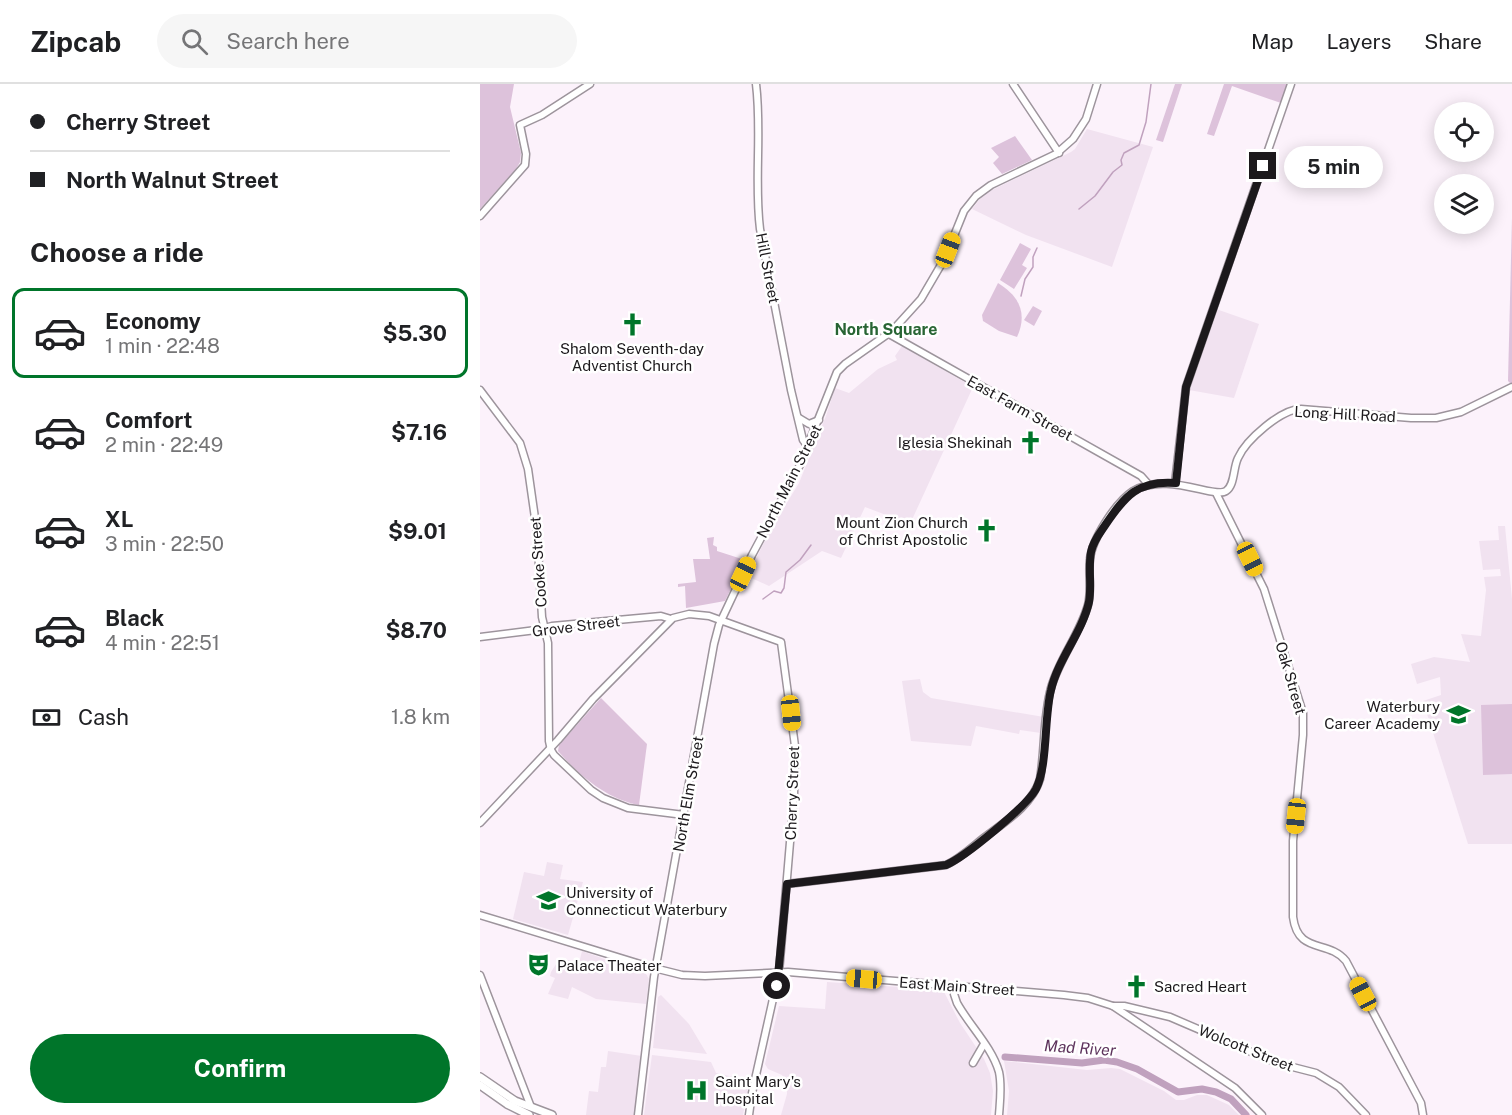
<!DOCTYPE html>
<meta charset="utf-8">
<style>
body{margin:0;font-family:"Public Sans",sans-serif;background:#f6f6f6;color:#202124;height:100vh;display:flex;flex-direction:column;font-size:22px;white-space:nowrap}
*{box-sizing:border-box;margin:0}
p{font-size:20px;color:#757577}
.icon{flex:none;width:33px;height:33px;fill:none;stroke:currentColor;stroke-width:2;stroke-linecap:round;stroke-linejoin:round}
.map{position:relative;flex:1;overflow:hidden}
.details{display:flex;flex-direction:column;background:#fff;width:480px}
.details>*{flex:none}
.banner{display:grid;align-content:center;height:132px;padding:0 30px;background:#fff}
.tools{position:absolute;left:954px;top:18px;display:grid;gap:12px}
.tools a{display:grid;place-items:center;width:60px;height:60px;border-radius:50%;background:#fff;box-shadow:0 3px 15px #0003;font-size:30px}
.end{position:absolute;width:27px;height:27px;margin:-14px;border:8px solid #1c191c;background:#fff;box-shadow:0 0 0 3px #fff}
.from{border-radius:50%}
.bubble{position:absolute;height:42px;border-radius:21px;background:#fff;box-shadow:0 3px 15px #0003;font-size:20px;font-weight:700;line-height:42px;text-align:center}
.car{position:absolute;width:18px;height:36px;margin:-18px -9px;border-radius:8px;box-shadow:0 0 4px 2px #0007;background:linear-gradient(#f5c518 24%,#345 0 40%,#f5c518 0 76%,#345 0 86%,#f5c518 0)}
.banner b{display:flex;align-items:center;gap:21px;height:57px;font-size:22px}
.banner b+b{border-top:2px solid #e0e0e0}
.banner i{width:15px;height:15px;background:#202124}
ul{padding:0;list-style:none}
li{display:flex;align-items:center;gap:18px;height:90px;margin:0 12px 9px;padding:0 18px;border:3px solid transparent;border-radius:12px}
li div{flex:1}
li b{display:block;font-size:22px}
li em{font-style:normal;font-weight:700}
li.selected{border-color:#00752a}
li>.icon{width:54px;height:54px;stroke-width:1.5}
h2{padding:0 30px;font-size:27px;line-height:72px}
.pay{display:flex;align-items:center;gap:15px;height:66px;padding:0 30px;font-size:22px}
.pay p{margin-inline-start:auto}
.primary-button{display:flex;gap:12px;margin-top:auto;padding:12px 30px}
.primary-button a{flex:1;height:69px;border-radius:36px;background:#00752a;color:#fff;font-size:24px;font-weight:700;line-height:69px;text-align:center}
header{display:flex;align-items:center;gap:36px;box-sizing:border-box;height:84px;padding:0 30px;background:#fff;border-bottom:2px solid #e0e0e0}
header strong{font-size:28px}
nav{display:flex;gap:33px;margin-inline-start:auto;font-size:21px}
.search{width:420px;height:54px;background:#f6f6f6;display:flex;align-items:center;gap:15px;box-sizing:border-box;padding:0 21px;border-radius:33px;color:#757577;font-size:22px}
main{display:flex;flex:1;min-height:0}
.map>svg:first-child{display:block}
.built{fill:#f1e2f0}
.green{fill:#ddc2db}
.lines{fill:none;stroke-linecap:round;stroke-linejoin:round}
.stream{stroke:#c0a1be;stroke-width:1.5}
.river{stroke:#c0a1be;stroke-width:7}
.secondary-casing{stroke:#9d949c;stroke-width:9}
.primary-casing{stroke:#9d949c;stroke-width:10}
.secondary{stroke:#fff;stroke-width:6}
.primary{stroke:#fff;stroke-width:7}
.route{stroke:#1c191c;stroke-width:8}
.labels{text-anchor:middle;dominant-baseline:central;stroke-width:5;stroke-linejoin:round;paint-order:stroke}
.street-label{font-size:15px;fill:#1c191c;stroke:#fff}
.poi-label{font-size:15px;fill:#1c191c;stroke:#fff;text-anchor:start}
.neighbourhood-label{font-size:16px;font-weight:bold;fill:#286534;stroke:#fff}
.water-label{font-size:16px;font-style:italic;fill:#5d335c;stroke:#fff}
</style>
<header>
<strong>Zipcab</strong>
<div class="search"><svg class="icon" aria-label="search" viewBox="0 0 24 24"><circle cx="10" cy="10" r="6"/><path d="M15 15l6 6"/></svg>Search here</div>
<nav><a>Map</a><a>Layers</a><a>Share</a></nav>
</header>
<main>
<section class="details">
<div class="banner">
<b><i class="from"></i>Cherry Street</b>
<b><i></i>North Walnut Street</b>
</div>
<h2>Choose a ride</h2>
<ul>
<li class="selected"><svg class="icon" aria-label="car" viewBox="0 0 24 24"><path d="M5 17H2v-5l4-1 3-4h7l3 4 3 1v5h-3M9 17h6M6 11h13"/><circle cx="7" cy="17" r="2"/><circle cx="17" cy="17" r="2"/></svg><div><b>Economy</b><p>1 min · 22:48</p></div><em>$5.30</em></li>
<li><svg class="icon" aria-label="car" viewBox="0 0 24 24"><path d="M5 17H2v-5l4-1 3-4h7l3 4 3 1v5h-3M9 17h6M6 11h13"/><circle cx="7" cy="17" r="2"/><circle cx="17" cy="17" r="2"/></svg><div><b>Comfort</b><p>2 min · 22:49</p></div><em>$7.16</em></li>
<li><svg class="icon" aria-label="car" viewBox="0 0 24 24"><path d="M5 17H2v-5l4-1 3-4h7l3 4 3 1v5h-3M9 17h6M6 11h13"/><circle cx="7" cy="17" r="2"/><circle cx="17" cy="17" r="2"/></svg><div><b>XL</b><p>3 min · 22:50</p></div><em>$9.01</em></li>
<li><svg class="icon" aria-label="car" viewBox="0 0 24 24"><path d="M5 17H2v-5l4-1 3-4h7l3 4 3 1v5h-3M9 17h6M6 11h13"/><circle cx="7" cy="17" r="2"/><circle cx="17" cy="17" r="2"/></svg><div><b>Black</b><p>4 min · 22:51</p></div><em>$8.70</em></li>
</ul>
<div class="pay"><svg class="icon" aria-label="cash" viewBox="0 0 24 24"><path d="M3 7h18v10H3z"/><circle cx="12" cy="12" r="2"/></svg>Cash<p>1.8 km</p></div>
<div class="primary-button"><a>Confirm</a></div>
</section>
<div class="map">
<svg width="1032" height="1031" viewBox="0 0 1032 1031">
<rect width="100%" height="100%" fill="#fcf2fb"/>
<g class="built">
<polygon points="607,45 673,63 632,183 546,151 492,125 500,115 510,107 591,68 595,65"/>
<polygon points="736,225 779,240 754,314 709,306"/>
<polygon points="422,262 493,303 430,440 385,423 361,474 342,467 289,502 267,492 291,445 319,399 346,332 355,304 369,309 398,285 417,276 415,272"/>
<polygon points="1018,442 1025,442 1032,515 1032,760 988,760 943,617 961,611 960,593 937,600 931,580 954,573 990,578 981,550 1001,552 1006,506 1004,493 1021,492 1020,485 1003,486 999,457 1019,456"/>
<polygon points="440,595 443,608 451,614 564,633 561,649 540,646 539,650 496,642 491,662 431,657 422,597"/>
<polygon points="67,778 83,781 80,795 103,798 88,851 33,835 44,788 64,792"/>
<polygon points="102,867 166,890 169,895 166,920 116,915 92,903 88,915 68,910 75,894 70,892 71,888 80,874 99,879"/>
<polygon points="347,898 463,906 480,939 504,975 510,989 513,1007 511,1031 301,1031 307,1010 307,1000 302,991 288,985 285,980 299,922 345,925"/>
<polygon points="181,911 209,940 227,970 173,964 178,913"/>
<polygon points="128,967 162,972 154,1031 106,1031 109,1007 118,1008 121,983 126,983"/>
<polygon points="172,971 231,978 236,989 267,996 269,999 263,1031 164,1031"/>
<polygon points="524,977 607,986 631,984 640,985 684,1007 696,1016 704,1016 717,1011 727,1011 749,1021 759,1031 527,1031 529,1007"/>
</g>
<g class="green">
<polygon points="0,0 34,0 30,23 41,69 40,78 36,85 0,125"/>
<polygon points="695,0 702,0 683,58 676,56"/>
<polygon points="744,0 808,0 801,19 752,2 734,52 727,50"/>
<polygon points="535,52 552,76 522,90 513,79 519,73 511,64"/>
<polygon points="1032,134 1032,300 1031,300 1028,297"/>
<polygon points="540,159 551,165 542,181 547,184 534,205 520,196"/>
<path d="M518 199C539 212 548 229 537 253L519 247 503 237 502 231Z"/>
<polygon points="553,222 562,227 554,242 544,236"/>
<polygon points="234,453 233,461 237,463 237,467 265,476 245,517 206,524 205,502 198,503 198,500 216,498 213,475 230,475 227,454"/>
<path d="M121 614 167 660 159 721C126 715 99 691 78 667L79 661Z"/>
<polygon points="1032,620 1032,690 1003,691 1001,621"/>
</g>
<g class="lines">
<g class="stream">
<polyline points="599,125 615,112 633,88 642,81 641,76 644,69 659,61 666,38 671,0"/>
<polyline points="541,212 545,195 553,183 553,173 557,164"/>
<polyline points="283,515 294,507 301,509 304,504 306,488 320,476 331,461"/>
</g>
<polyline class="river" points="525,973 602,979 624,976 637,978 657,985 698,1008 722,1005 736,1008 751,1015 766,1031"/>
<defs>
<g id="secondary">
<path d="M276 0C282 48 274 97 280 145L311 306 323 356 328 363"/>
<polyline points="533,0 579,69"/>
<polyline points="0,132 45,81 46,70 40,41 62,31 110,0"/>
<polyline points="409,250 661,392 669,401"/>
<polyline points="0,306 40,359 48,385 57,448 62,533 68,559 69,657 71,666 74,671 111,706 123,714 148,724 204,731"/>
<polyline points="319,334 329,340 339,336"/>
<polyline points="695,399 706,303 811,0"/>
<path d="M736 409 784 505 823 629V651L813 757V833C818 871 848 855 866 877L941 1019 943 1031"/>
<polyline points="0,553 56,546 72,542 181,532 191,535"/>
<polyline points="0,739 78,656 113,615 193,534 209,530 229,532 301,558 315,662 314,711 299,888 272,1009 269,1031"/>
<path d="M307 800 466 781C479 775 490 765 501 756 523 739 552 722 560 695 565 665 563 633 571 604 579 575 600 550 608 521 612 506 608 490 610 475 612 455 636 418 653 407 686 387 735 415 746 407 755 401 753 384 758 374 766 356 801 325 821 325L931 334H956L981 328 1032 303"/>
<polyline points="0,831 170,883 202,891 225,892 308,888 584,911 608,914 633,922 755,1004 782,1031"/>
<polyline points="0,891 51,1023"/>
<path d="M475 902 474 910 477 919C489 941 512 963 519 988 522 1002 520 1017 519 1031"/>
<polyline points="633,922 644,922 690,933 797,979 836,989 859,1003 886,1031"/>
<polyline points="493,979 504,960"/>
<polyline points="158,1031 174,893 234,560 239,541 272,471 320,381 357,288 365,280 412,247 441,215 465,174 484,127 496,112 511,101 576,70 593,55 606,35 617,0"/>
</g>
<g id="primary">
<polyline points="0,993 35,1017 72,1031"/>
<polyline points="0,1001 27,1020 49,1031"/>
</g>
</defs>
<use href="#secondary" class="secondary-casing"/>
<use href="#primary" class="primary-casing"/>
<use href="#secondary" class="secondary"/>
<use href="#primary" class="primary"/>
</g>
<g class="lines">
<path class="route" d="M297 902 307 800 466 781C485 773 547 722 556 705 568 681 564 633 571 606 578 575 602 549 609 518 612 502 608 484 611 468 613 457 620 449 626 440 645 412 658 396 696 399L706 303 783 82"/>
</g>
<defs>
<symbol id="church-bare" viewBox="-9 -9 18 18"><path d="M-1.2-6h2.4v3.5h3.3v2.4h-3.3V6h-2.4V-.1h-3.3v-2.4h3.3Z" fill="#00752a" stroke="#fff" stroke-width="2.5" paint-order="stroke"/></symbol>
<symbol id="school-bare" viewBox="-9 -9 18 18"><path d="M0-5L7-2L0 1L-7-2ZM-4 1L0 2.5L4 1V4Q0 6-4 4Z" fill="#00752a" stroke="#fff" stroke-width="2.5" paint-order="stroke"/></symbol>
<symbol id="university-bare" viewBox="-9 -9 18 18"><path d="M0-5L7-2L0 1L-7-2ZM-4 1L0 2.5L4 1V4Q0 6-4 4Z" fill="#00752a" stroke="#fff" stroke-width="2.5" paint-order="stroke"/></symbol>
<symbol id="theatre-bare" viewBox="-9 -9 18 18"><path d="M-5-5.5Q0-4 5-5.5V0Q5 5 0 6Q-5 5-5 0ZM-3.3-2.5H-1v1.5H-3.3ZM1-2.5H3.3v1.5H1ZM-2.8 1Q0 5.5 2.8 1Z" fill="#00752a" stroke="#fff" stroke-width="2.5" paint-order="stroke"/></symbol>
<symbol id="hospital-bare" viewBox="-9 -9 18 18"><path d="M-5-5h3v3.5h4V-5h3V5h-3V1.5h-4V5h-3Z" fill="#00752a" stroke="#fff" stroke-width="2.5" paint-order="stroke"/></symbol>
</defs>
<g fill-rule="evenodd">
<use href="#church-bare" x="136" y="224" width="33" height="33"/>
<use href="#church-bare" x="534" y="342" width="33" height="33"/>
<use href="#church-bare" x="490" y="430" width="33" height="33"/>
<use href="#school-bare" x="962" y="614" width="33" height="33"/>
<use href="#university-bare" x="52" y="800" width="33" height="33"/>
<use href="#theatre-bare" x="42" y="864" width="33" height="33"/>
<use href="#church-bare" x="640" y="886" width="33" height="33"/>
<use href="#hospital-bare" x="200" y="990" width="33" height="33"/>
</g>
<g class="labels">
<g class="street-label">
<text transform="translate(288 184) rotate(79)">Hill Street</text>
<text transform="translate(540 324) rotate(29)">East Farm Street</text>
<text transform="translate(865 330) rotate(3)">Long Hill Road</text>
<text transform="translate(309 397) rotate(-63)">North Main Street</text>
<text transform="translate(58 478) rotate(-94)">Cooke Street</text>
<text transform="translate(96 542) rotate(-7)">Grove Street</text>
<text transform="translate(811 594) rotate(74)">Oak Street</text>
<text transform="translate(312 709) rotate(-88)">Cherry Street</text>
<text transform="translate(208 710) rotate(-80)">North Elm Street</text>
<text transform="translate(477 902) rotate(4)">East Main Street</text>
<text transform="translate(766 964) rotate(22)">Wolcott Street</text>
</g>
<g class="poi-label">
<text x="152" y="264" text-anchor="middle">Shalom Seventh-day<tspan x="152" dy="17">Adventist Church</tspan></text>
<text x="532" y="358" text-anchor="end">Iglesia Shekinah</text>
<text x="488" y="438" text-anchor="end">Mount Zion Church<tspan x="488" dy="17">of Christ Apostolic</tspan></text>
<text x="960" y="622" text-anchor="end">Waterbury<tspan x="960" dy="17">Career Academy</tspan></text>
<text x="86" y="808">University of<tspan x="86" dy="17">Connecticut Waterbury</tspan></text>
<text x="77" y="881">Palace Theater</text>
<text x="674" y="902">Sacred Heart</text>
<text x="235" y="997">Saint Mary's<tspan x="235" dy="17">Hospital</tspan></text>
</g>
<g class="neighbourhood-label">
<text x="406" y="245">North Square</text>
</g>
<g class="water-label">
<text transform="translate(600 964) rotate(4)">Mad River</text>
</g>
</g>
</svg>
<div class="tools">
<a><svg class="icon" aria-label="locate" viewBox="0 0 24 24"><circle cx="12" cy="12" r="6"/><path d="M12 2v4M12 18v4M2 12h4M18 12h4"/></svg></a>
<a><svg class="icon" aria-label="layers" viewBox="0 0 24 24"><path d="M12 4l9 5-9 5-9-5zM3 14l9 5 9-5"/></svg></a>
</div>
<i class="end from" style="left:297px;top:902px"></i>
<i class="end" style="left:783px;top:82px"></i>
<div class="bubble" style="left:804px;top:62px;width:99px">5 min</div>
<i class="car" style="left:468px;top:166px;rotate:21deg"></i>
<i class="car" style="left:770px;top:475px;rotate:154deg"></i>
<i class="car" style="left:263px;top:490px;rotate:25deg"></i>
<i class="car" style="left:311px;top:629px;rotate:174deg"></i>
<i class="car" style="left:816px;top:732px;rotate:186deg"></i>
<i class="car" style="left:384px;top:895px;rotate:275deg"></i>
<i class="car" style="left:883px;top:910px;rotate:332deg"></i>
</div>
</main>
